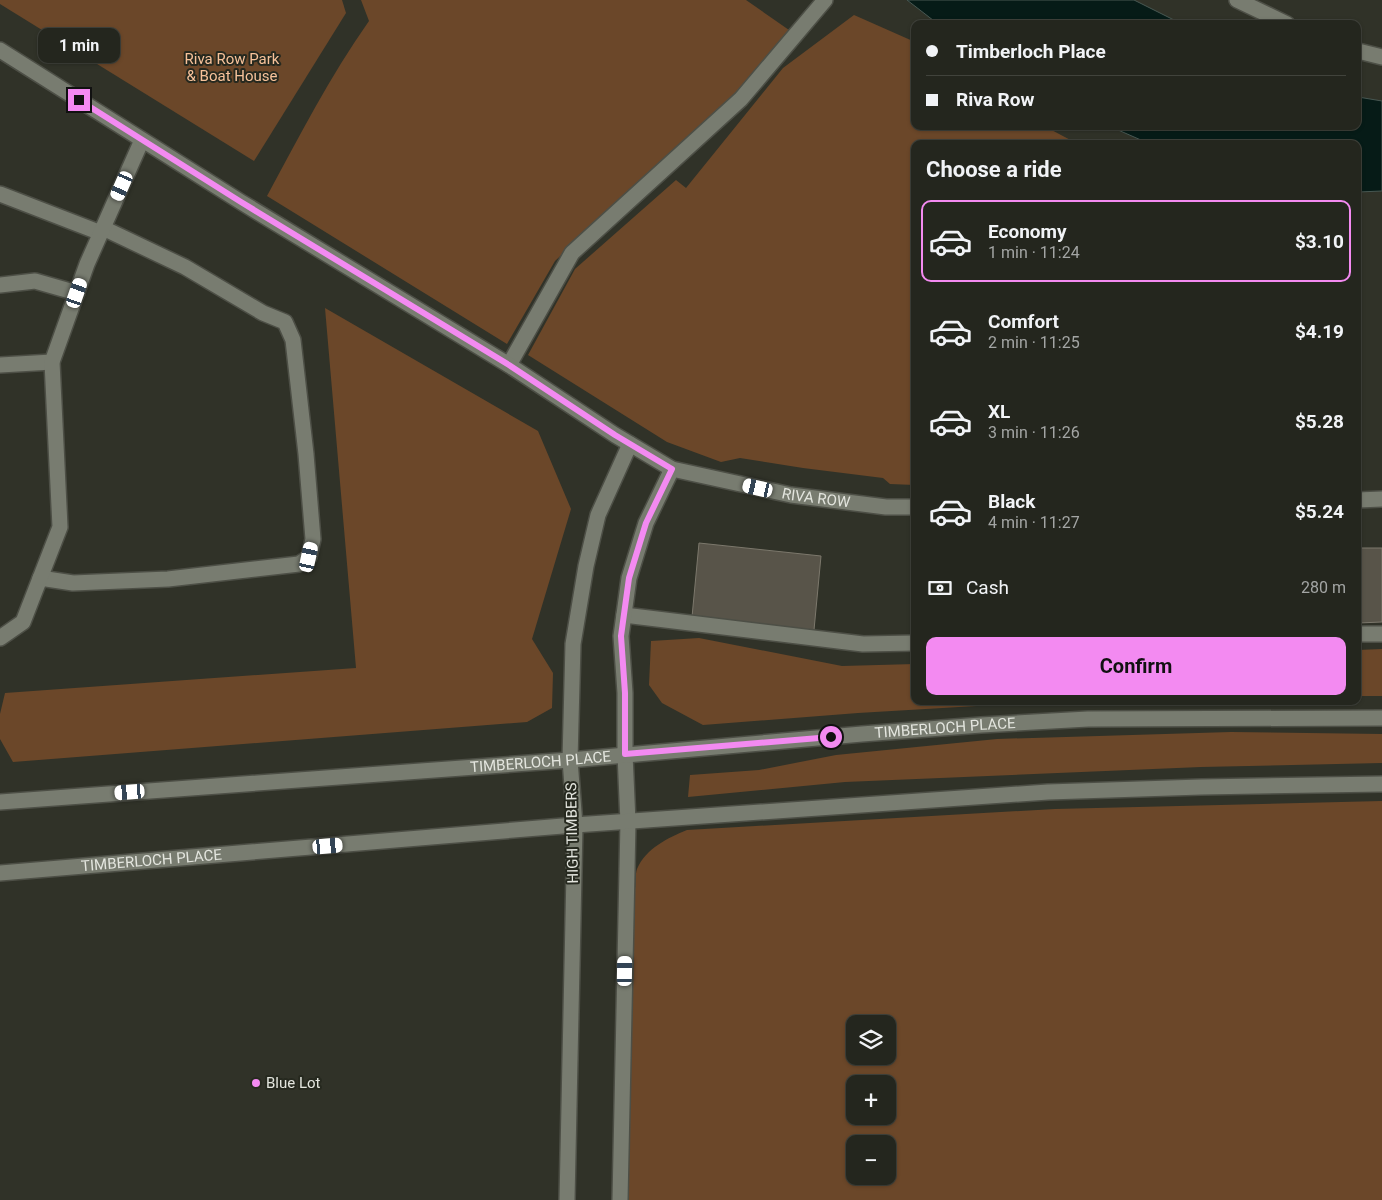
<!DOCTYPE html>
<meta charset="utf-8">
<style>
body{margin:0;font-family:Roboto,sans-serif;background:#2c2e27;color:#f1f3f6;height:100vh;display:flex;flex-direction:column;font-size:19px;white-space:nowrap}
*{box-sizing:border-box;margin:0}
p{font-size:16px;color:#a3a5a4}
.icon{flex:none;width:28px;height:28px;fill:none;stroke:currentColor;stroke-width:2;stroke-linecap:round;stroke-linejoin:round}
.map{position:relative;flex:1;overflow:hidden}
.sheet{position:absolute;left:911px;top:140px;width:450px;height:565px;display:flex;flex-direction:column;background:#24261e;border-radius:10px;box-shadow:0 1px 4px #0004,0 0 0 1px #41433c}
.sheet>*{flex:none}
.guide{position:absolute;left:911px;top:20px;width:450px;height:110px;border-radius:10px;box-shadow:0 1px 4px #0004,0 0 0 1px #41433c;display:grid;align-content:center;height:110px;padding:0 15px;background:#24261e}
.controls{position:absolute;left:846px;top:1015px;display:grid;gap:10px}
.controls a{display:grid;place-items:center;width:50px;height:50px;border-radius:10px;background:#24261e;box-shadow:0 1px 4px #0004,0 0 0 1px #41433c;font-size:25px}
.end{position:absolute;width:22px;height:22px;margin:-11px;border:6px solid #f38af1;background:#111;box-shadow:0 0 0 2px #111}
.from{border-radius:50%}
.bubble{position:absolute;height:35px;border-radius:10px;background:#24261e;box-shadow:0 1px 4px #0004,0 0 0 1px #41433c;font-size:16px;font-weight:700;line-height:35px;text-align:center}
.car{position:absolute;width:15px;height:30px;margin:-15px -8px;border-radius:6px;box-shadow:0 0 4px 1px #0007;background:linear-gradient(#fff 24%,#345 0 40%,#fff 0 76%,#345 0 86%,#fff 0)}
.guide b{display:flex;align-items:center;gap:18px;height:48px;font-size:19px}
.guide b+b{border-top:1px solid #41433c}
.guide i{width:12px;height:12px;background:#f1f3f6}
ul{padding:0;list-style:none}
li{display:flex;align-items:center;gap:15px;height:82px;margin:0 10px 8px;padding:0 5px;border:2px solid transparent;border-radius:10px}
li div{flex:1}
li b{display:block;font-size:19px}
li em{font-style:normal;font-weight:700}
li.selected{border-color:#f38af1}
li>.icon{width:45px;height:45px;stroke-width:1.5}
h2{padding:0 15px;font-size:22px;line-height:60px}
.pay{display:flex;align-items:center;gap:12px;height:55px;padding:0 15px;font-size:19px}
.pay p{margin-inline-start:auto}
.cta{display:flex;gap:10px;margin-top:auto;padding:10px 15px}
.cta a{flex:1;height:58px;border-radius:10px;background:#f38af1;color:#111;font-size:20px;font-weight:700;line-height:58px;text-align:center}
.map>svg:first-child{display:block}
.green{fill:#6b4729;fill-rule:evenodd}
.water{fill:#061b17;stroke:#485853}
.building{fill:#585449;stroke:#7c786c}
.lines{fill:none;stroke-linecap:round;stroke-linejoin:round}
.lane-casing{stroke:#4d4f46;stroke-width:18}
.street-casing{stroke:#4d4f46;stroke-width:18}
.secondary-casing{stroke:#4d4f46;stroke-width:18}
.lane{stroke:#787c70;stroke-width:15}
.street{stroke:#787c70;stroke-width:15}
.secondary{stroke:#787c70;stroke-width:15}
.route{stroke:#f38af1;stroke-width:6}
.poi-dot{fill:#f38af1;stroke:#26291f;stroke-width:2}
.labels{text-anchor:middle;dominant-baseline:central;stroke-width:4;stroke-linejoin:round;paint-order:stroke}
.park-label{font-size:15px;fill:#f7c29a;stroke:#26291f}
.street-label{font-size:15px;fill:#e3e5de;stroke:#26291f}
.poi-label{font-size:15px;fill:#e3e5de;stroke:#26291f;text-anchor:start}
</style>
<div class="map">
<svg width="1382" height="1200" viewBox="0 0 1382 1200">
<rect width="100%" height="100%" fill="#303228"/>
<g class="green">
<polygon points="0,0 342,0 346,13 254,161 0,4"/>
<path d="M361 0H746L789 30 735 94 677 146 555 261 507 344 267 196C299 137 330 76 369 21Z"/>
<polygon points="854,15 915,42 915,126 1044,126 1078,144 915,144 915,485 890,484 883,478 803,468 740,458 721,462 667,442 528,355 575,269 676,180 686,188 783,68"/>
<polygon points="325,308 538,431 571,509 532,639 553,673 552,708 527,722 13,762 0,739 0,714 5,693 356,668"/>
<polygon points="699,638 842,666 915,664 915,701 1085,701 1010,704 858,713 703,725 662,703 649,685 651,641"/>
<polygon points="1382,649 1382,696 1358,696 1358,650"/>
<polygon points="1231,732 1382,734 1382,763 1201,767 845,782 688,797 690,775 759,770 836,755 997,739"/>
<path d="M1382 801V1200H627L635 889C636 883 635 875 637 869 646 848 668 838 687 830L1055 809ZM855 1024H888V1056H855ZM855 1084H888V1116H855ZM855 1144H888V1176H855Z"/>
</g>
<g class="water">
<polygon points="907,0 1134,0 1182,24 938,24"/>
<polygon points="1358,97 1382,101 1382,191 1358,192 1358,144 1150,144 1109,126 1358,126"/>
</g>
<g class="building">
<polygon points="699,543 821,556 814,630 692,617"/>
<polygon points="1358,548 1382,548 1382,622 1358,623"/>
</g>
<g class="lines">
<defs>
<g id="lane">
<polyline points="0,194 101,233"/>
<polyline points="0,285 35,281 77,293"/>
<polyline points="0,365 52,362"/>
<polyline points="509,365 572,253 741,99 825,0"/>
<polyline points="40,578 73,583 168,579 299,564 309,557 313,539 306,454 293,340 285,322 263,313 185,267 103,228"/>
<polyline points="624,615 863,644 915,643"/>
<polyline points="1358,634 1382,634"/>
<polyline points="0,638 23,622 60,527 52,362 87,264 142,140"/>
</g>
<g id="street">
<polyline points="1237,0 1287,24"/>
<path id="s1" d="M0 50 241 202 509 365 615 435 672 469 791 495 886 507H915"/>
<polyline points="1358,51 1382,57"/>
<polyline points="1358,500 1382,499"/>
<polyline points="567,1200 575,825 570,760 573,644 586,566 598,515 630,444"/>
<polyline points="620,1200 628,822 625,754 625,693 621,636 629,578 646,523 672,469"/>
</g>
<g id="secondary">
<path id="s2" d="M0 802 570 760 862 734 981 725 1088 719 1382 718"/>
<path id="s3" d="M0 873 575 825 1048 792 1201 787 1382 784"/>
</g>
</defs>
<use href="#lane" class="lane-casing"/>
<use href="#street" class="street-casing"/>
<use href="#secondary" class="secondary-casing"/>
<use href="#lane" class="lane"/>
<use href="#street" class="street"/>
<use href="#secondary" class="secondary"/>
</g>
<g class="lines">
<polyline class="route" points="79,100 241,202 509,365 615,435 672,469 646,523 629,578 621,636 625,693 625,754 831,737"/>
</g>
<circle class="poi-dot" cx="256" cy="1083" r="5"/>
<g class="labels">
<g class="park-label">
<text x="232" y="59">Riva Row Park<tspan x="232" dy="17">&amp; Boat House</tspan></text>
</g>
<g class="street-label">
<text stroke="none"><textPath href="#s1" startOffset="939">RIVA ROW</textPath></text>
<text stroke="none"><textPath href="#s2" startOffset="948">TIMBERLOCH PLACE</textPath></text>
<text stroke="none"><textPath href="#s2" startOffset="542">TIMBERLOCH PLACE</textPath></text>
<text transform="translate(572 833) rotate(-91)">HIGH TIMBERS</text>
<text stroke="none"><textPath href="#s3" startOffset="152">TIMBERLOCH PLACE</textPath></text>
</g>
<g class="poi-label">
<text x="266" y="1083">Blue Lot</text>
</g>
</g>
</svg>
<div class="controls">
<a><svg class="icon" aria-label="layers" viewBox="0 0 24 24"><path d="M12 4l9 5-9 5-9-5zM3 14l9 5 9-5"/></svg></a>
<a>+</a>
<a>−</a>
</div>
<i class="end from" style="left:831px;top:737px"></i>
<i class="end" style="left:79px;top:100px"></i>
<div class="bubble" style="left:38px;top:28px;width:82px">1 min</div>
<i class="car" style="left:122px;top:186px;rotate:204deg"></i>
<i class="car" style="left:77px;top:293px;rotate:19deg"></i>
<i class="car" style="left:758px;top:488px;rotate:283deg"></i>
<i class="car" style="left:309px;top:557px;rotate:12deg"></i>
<i class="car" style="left:130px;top:792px;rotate:266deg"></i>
<i class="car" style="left:328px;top:846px;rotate:85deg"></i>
<i class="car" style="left:625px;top:971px;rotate:1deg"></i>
<div class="guide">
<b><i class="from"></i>Timberloch Place</b>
<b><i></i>Riva Row</b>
</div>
<section class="sheet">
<h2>Choose a ride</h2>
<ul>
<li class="selected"><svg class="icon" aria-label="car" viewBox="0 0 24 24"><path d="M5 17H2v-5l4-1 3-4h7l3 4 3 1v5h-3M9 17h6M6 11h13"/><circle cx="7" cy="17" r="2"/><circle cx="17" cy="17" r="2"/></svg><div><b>Economy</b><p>1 min · 11:24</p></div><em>$3.10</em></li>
<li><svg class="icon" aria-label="car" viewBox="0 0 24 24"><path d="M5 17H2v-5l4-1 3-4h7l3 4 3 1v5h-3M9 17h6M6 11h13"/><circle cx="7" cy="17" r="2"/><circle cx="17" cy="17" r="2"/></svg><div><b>Comfort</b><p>2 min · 11:25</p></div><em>$4.19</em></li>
<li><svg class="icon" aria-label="car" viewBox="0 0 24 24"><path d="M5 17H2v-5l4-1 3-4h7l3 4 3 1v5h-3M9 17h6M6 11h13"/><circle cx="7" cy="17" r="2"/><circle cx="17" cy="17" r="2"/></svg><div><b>XL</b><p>3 min · 11:26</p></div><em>$5.28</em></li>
<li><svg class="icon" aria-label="car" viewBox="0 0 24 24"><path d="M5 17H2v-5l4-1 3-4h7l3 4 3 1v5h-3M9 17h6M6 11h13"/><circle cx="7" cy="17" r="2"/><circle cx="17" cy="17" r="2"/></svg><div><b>Black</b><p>4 min · 11:27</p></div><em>$5.24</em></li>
</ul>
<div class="pay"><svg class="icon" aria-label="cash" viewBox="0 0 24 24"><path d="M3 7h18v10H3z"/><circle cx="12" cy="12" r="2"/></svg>Cash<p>280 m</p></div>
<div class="cta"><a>Confirm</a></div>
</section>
</div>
